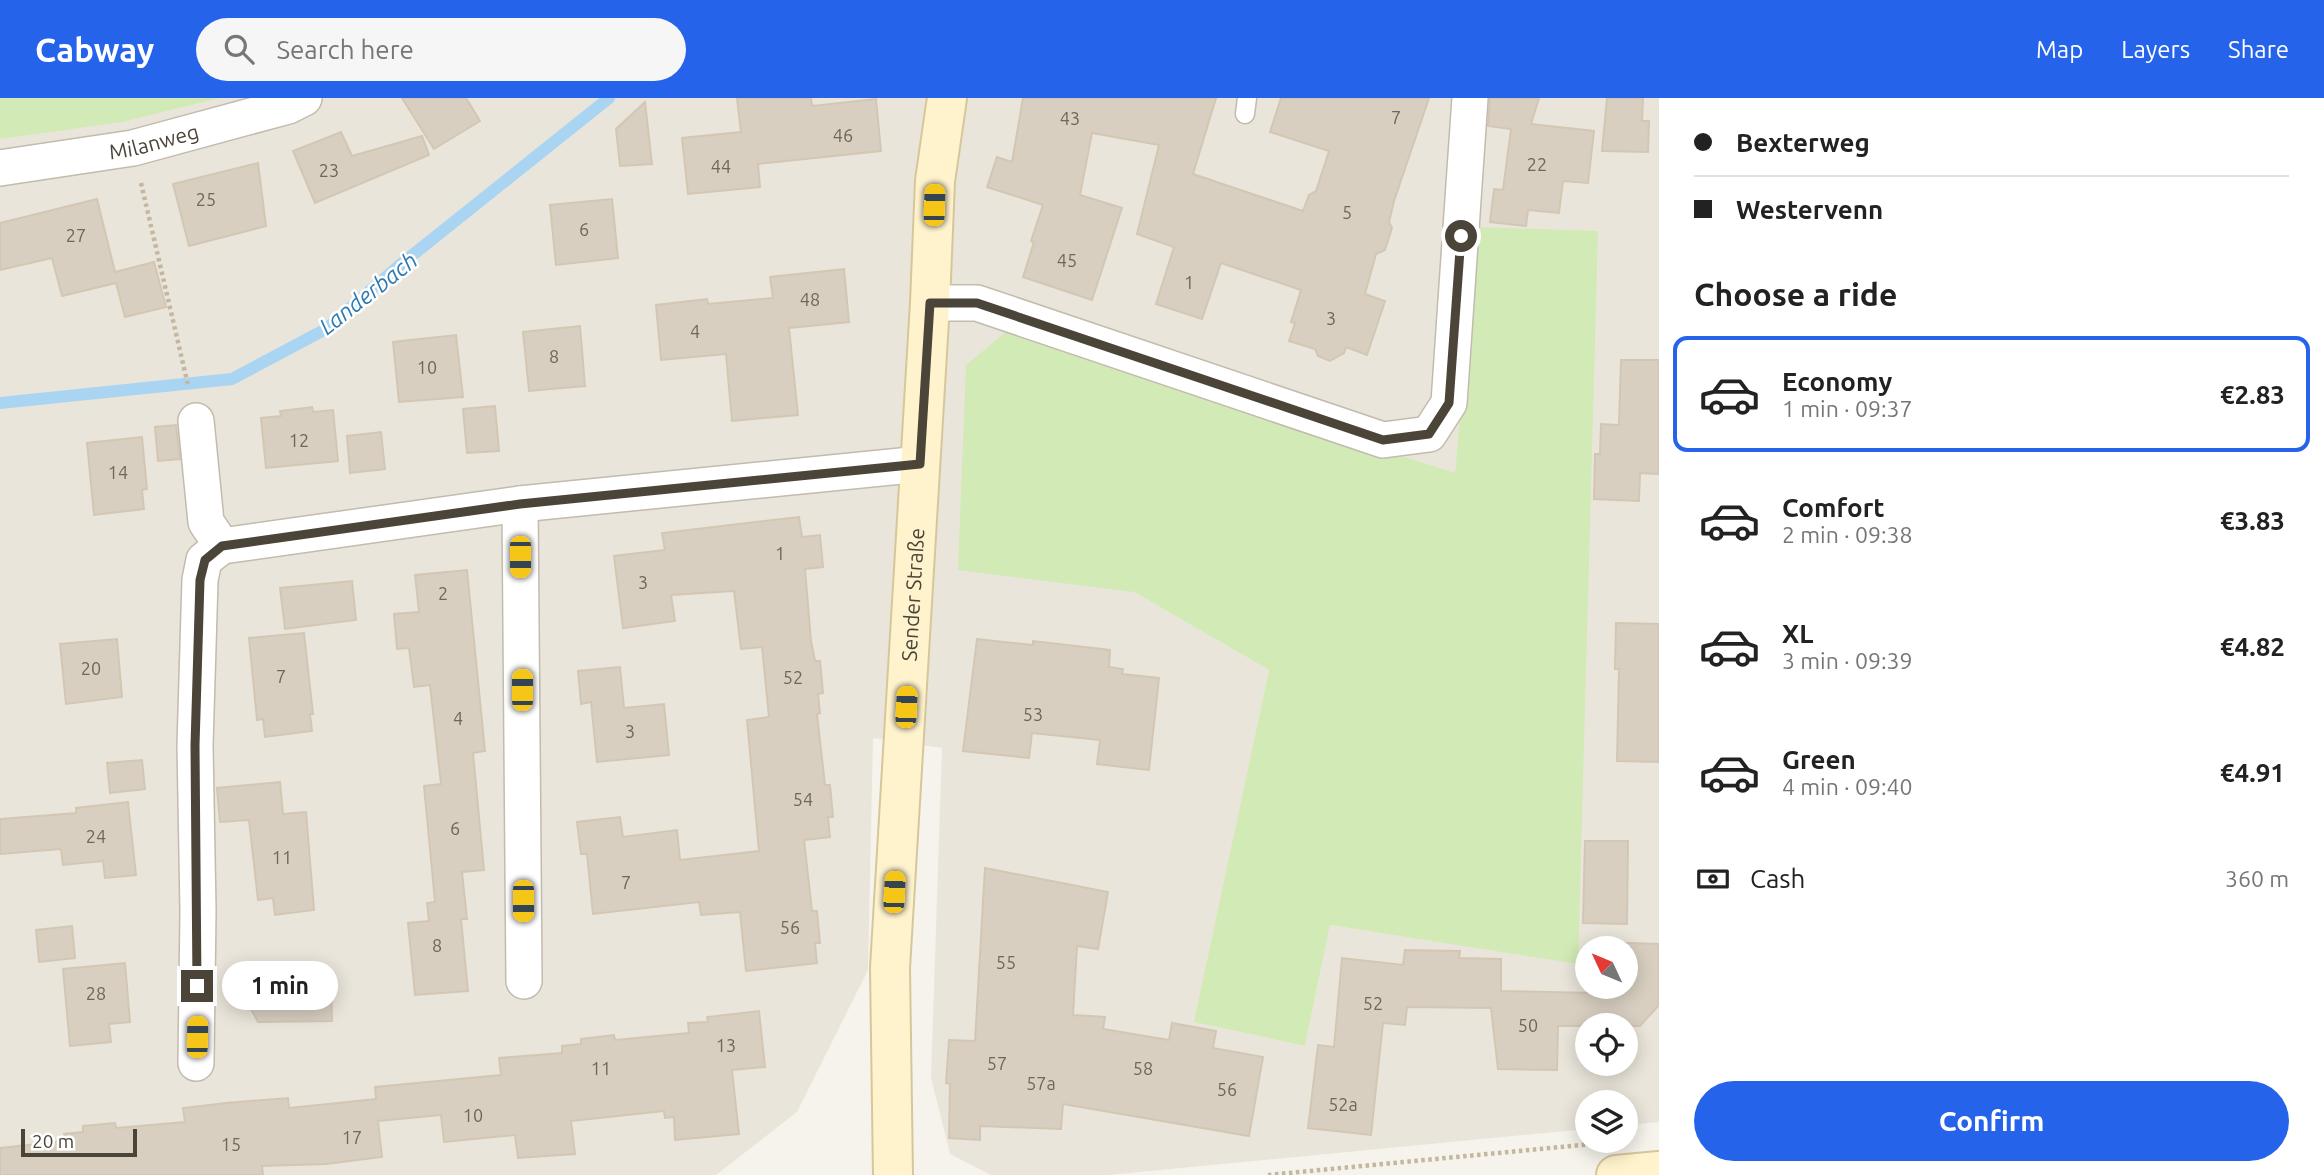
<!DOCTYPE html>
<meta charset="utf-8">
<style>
body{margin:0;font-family:Ubuntu,sans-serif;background:#f6f6f6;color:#222;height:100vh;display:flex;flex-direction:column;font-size:26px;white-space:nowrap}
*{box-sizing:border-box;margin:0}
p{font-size:23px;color:#767676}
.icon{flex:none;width:38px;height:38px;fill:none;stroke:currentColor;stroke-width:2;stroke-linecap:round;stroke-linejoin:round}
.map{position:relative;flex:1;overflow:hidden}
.sheet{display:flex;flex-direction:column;background:#fff;width:665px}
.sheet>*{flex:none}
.guide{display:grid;align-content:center;height:154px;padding:0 35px;background:#fff}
.needle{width:46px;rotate:314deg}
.fabs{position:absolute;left:1575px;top:838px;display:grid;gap:14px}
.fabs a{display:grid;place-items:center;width:63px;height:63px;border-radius:50%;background:#fff;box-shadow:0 4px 18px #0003;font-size:35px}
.scale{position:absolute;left:21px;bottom:18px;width:116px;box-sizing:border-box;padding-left:7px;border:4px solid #4b4439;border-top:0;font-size:19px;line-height:24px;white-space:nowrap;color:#4b4439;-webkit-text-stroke:5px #fff;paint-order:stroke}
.end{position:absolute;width:32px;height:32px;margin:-16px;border:9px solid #4b4439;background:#fff;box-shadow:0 0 0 4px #fff}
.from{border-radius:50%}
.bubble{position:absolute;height:49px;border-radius:24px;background:#fff;box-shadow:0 4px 18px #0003;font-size:23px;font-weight:600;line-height:49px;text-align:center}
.car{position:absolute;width:21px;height:42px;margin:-21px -10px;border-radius:9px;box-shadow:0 0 5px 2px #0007;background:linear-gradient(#f5c518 24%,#345 0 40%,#f5c518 0 76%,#345 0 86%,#f5c518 0)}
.guide b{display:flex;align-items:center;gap:24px;height:66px;font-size:26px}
.guide b+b{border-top:2px solid #e0e0e0}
.guide i{width:18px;height:18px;background:#222}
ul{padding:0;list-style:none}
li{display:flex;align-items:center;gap:21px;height:116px;margin:0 14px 10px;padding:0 21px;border:4px solid transparent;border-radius:14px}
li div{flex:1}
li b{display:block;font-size:26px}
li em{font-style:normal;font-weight:600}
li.current{border-color:#2563eb}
li>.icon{width:63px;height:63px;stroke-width:1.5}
h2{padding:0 35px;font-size:32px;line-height:84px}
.pay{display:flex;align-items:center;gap:18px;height:77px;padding:0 35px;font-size:26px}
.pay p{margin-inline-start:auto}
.button{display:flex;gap:14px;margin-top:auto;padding:14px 35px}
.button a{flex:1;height:80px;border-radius:42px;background:#2563eb;color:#fff;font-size:28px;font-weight:600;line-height:80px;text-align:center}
header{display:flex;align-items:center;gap:42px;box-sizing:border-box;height:98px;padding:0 35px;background:#2563eb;color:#fff}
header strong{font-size:33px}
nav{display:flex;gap:38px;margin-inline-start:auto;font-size:24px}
.search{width:490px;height:63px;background:#f6f6f6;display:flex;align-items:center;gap:18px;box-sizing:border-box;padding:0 24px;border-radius:38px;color:#767676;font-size:26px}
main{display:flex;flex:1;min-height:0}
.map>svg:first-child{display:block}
.residential{fill:#eae5da;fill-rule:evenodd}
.green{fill:#d2eab5}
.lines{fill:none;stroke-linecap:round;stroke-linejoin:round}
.stream{stroke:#a9d4f2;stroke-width:12}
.building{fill:#d8cfc1;stroke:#d3c7b4;stroke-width:2}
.lane-casing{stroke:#c2bbae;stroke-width:21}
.street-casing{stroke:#c2bbae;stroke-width:38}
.secondary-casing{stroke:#d6c79b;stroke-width:42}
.path{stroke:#c4b79f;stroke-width:4.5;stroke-dasharray:3.5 3.5;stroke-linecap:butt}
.lane{stroke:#fff;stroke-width:18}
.street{stroke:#fff;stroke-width:35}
.secondary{stroke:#fff3cd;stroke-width:38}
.route{stroke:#4b4439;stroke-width:9}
.labels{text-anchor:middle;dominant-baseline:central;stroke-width:5;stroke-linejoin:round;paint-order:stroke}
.number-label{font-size:18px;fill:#6e675b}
.street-label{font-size:21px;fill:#4b4439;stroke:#fff}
.water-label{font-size:23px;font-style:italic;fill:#2e7ab2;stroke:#fff}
</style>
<header>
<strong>Cabway</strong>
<div class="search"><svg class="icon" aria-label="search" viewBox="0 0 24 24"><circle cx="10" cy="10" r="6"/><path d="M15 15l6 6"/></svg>Search here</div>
<nav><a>Map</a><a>Layers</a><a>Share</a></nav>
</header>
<main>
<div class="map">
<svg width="1659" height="1077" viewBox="0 0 1659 1077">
<rect width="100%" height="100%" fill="#f6f3ec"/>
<path class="residential" d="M0 0H1659V1024L1626 1027V1004H1587V1031L1108 1077H991L950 1056 931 980 942 650 873 640 868 872 797 1014 716 1077H0ZM1476 129 1578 865 1330 827 1305 948 1195 924 1269 572 1134 494 1007 233 1455 376ZM1587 850H1626V889H1587ZM1587 928H1626V966H1587Z"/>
<g class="green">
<polygon points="0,0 219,0 122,24 0,41"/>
<polygon points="1476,129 1598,133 1578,866 1330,827 1305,948 1194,924 1269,572 1134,494 958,472 966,267 1007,233 1455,375"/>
</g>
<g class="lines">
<polyline class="stream" points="0,305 232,281 326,231 400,167 609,0"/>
</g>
<g class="building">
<polygon points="402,0 466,0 480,23 434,51"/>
<polygon points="737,0 811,0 812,8 876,1 881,53 758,66 760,89 688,96 682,40 741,34"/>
<polygon points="1023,0 1216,0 1193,76 1303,113 1309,97 1316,93 1329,53 1270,34 1281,0 1429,0 1394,103 1389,124 1392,130 1385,152 1376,156 1365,196 1385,203 1367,257 1346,249 1344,255 1330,263 1318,258 1315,251 1289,243 1295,225 1291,224 1301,192 1221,165 1202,221 1156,206 1174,149 1137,136 1159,47 1092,35 1080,97 1122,110 1092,202 1023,179 1034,144 1031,143 1043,107 987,89 997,59 1012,64"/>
<polygon points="1490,0 1539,0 1531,26 1594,33 1588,85 1563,83 1559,115 1528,112 1526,128 1490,124 1494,91 1503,92 1511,31 1488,28"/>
<polygon points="1607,0 1643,0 1642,23 1649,23 1648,54 1602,53"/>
<polygon points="645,4 652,66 620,68 616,31"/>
<polygon points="341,34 352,58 422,38 429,57 315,105 293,53"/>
<polygon points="258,65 266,128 189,148 173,86"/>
<polygon points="97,101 115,174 154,164 166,209 125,219 116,185 62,198 52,160 0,172 0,125"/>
<polygon points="612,101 618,160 556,167 550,107"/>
<polygon points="844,171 849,224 789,230 798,317 732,323 726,256 661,262 656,207 707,201 708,206 773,200 770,179"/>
<polygon points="580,228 585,288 529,293 523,234"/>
<polygon points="456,237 463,299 399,304 393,244"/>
<polygon points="1621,262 1659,262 1659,376 1640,375 1639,403 1594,401 1595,356 1600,356 1601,326 1619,327"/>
<polygon points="495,308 499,353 467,355 463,311"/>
<polygon points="312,309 313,314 333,312 338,363 266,370 261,320 281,318 280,313"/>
<polygon points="176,327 180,361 158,363 155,329"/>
<polygon points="381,334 385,371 350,375 347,338"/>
<polygon points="142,339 147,391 142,392 144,411 94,417 87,345"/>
<polygon points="799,419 802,439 820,437 823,469 805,471 811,543 815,563 820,563 823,595 818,596 820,615 817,616 825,687 830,687 833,719 828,719 830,739 804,742 812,813 817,813 820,845 815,845 817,865 746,873 740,814 701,817 699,804 593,816 587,756 581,756 577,724 620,719 623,739 677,732 680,762 759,753 747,622 769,619 762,549 741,551 734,493 671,497 675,523 623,530 614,458 665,452 662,435"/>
<polygon points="467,472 485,653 473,655 484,772 462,774 467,821 461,821 468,893 415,897 408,825 429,823 427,805 435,804 424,688 441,686 430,587 414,589 409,550 397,551 394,516 419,514 415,477"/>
<polygon points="352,483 356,522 285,531 280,490"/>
<polygon points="1616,525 1659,526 1659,664 1617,663 1619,571 1615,571"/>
<polygon points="304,535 313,616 310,616 312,633 265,639 263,621 257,622 249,540"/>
<polygon points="117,541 122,599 66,606 60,546"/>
<polygon points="977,541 1033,547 1033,543 1110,552 1109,569 1123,571 1122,576 1159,580 1149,672 1097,666 1100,642 1032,635 1029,660 963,653"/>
<polygon points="620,569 624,610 664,606 669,657 597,664 591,604 581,606 578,573"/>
<polygon points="142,662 145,691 110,695 107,665"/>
<polygon points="280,684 283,716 306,714 314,812 275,817 273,800 258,802 249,722 220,724 217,690"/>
<polygon points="128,704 136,777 105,780 103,763 63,767 61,751 0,756 0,721 76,715 76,710"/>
<polygon points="1585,743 1628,743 1627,826 1583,825"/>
<polygon points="985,770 1108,794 1098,851 1077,848 1073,917 1105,919 1103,931 1169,942 1172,925 1216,933 1213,950 1263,959 1249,1038 1063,1006 1061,1031 980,1028 980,1042 949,1040 950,986 946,985 949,942 975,943"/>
<polygon points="72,828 75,860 39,864 36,832"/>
<polygon points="1598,844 1659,846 1659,907 1640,928 1558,928 1557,972 1498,971 1491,910 1407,909 1405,927 1383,925 1371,1037 1308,1030 1318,947 1334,949 1342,860 1403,867 1405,852 1460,853 1459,860 1501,861 1501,893 1597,895 1597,889 1626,889 1626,850 1598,850"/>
<polygon points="125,865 130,924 109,926 111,944 70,948 63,871"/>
<polygon points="238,887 331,887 332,923 258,924"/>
<polygon points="759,913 765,969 732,972 739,1036 675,1042 674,1019 665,1020 664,1013 571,1023 575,1056 518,1060 515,1037 444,1044 441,1017 378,1023 382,1059 326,1066 262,1068 263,1077 0,1077 0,1050 65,1043 64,1036 83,1034 83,1028 115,1025 116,1030 185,1024 183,1010 226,1005 288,1000 289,1010 376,1001 375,989 501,977 499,960 562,955 562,948 581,946 581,941 614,937 615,942 689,935 688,925 708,924 707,919"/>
</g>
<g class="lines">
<defs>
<polyline id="lane" points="1245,16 1247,0"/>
<g id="street">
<path id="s1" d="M0 70 133 50 288 8 304 0"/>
<polyline points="930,205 977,205 1383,342 1429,336 1449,305 1470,0"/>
<polyline points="196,323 206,424 222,448"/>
<polyline points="520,406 524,883"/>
<polyline points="196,965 198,812 195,647 200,482 204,462 222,448 520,406 921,366"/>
</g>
<g id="secondary">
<path id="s2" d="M893 1077 890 870 930 205 935 83 947 0"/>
<polyline points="1616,1077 1659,1073"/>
</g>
</defs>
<use href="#lane" class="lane-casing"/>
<use href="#street" class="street-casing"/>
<use href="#secondary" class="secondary-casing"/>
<g class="path">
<polyline points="141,85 188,287"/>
<polyline points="1268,1077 1592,1046"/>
</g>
<use href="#lane" class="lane"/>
<use href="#street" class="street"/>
<use href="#secondary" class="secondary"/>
</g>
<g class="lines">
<polyline class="route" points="197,888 195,647 200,482 205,462 222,448 520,406 920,366 930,205 977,205 1383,342 1429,336 1449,305 1461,138"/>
</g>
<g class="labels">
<g class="number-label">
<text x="1396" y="19">7</text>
<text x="1070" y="20">43</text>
<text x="843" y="37">46</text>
<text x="1537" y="66">22</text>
<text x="721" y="68">44</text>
<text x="329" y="72">23</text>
<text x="206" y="101">25</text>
<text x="1347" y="114">5</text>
<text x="584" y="131">6</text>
<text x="76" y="137">27</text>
<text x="1067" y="162">45</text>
<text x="1189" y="184">1</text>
<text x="810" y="201">48</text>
<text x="1331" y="220">3</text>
<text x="695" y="233">4</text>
<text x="554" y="258">8</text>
<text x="427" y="269">10</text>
<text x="299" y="342">12</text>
<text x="118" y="374">14</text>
<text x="780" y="455">1</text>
<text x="643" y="484">3</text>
<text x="443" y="495">2</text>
<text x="91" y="570">20</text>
<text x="281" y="578">7</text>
<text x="793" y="579">52</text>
<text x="1033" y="616">53</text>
<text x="458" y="620">4</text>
<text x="630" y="633">3</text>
<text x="803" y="701">54</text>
<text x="455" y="730">6</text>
<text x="96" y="738">24</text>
<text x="282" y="759">11</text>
<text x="626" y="784">7</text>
<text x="790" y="829">56</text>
<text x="437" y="847">8</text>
<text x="1006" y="864">55</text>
<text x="96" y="895">28</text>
<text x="1373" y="905">52</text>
<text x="1528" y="927">50</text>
<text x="726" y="947">13</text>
<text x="997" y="965">57</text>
<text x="601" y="970">11</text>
<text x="1143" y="970">58</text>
<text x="1041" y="985">57a</text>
<text x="1227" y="991">56</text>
<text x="1343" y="1006">52a</text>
<text x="473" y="1017">10</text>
<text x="352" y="1039">17</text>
<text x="231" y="1046">15</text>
</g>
<g class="street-label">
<text stroke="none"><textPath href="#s1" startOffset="156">Milanweg</textPath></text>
<text stroke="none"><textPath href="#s2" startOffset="581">Sender Straße</textPath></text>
</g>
<g class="water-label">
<text transform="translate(368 195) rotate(-38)">Landerbach</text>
</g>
</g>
</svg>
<div class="fabs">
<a><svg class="needle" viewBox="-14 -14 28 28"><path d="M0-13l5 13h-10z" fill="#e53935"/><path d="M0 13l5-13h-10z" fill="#767676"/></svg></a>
<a><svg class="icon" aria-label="locate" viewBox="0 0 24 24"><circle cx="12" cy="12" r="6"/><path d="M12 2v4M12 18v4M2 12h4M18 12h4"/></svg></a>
<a><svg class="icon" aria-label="layers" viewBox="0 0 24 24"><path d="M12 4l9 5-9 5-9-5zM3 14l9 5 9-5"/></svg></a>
</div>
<div class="scale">20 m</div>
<i class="end from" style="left:1461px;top:138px"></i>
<i class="end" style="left:197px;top:888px"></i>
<div class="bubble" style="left:222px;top:863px;width:116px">1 min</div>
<i class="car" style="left:934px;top:107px;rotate:2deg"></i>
<i class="car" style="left:520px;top:459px;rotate:180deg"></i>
<i class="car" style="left:522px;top:592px;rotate:0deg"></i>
<i class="car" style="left:906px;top:609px;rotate:3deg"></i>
<i class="car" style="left:894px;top:794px;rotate:3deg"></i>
<i class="car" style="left:523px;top:803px;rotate:180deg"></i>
<i class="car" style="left:197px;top:939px;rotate:1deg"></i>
</div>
<section class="sheet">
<div class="guide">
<b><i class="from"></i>Bexterweg</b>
<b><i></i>Westervenn</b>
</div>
<h2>Choose a ride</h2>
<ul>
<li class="current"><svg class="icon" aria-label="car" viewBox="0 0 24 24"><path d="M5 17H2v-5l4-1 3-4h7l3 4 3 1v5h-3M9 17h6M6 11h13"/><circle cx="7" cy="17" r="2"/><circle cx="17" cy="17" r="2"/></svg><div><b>Economy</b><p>1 min · 09:37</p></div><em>€2.83</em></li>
<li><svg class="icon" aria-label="car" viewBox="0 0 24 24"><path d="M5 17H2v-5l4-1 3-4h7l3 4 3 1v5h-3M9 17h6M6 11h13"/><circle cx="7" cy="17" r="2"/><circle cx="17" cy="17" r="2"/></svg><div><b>Comfort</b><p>2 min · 09:38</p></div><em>€3.83</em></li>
<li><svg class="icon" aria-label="car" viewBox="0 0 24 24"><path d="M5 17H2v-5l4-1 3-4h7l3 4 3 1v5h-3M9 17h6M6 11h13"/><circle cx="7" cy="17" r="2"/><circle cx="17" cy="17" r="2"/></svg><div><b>XL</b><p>3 min · 09:39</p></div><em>€4.82</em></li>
<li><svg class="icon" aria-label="car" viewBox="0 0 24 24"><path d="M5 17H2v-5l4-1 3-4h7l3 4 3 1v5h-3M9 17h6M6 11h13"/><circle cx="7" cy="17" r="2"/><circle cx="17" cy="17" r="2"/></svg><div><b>Green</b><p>4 min · 09:40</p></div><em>€4.91</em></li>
</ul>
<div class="pay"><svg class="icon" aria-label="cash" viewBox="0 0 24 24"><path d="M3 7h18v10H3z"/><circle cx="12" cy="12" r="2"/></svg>Cash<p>360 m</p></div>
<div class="button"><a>Confirm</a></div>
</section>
</main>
